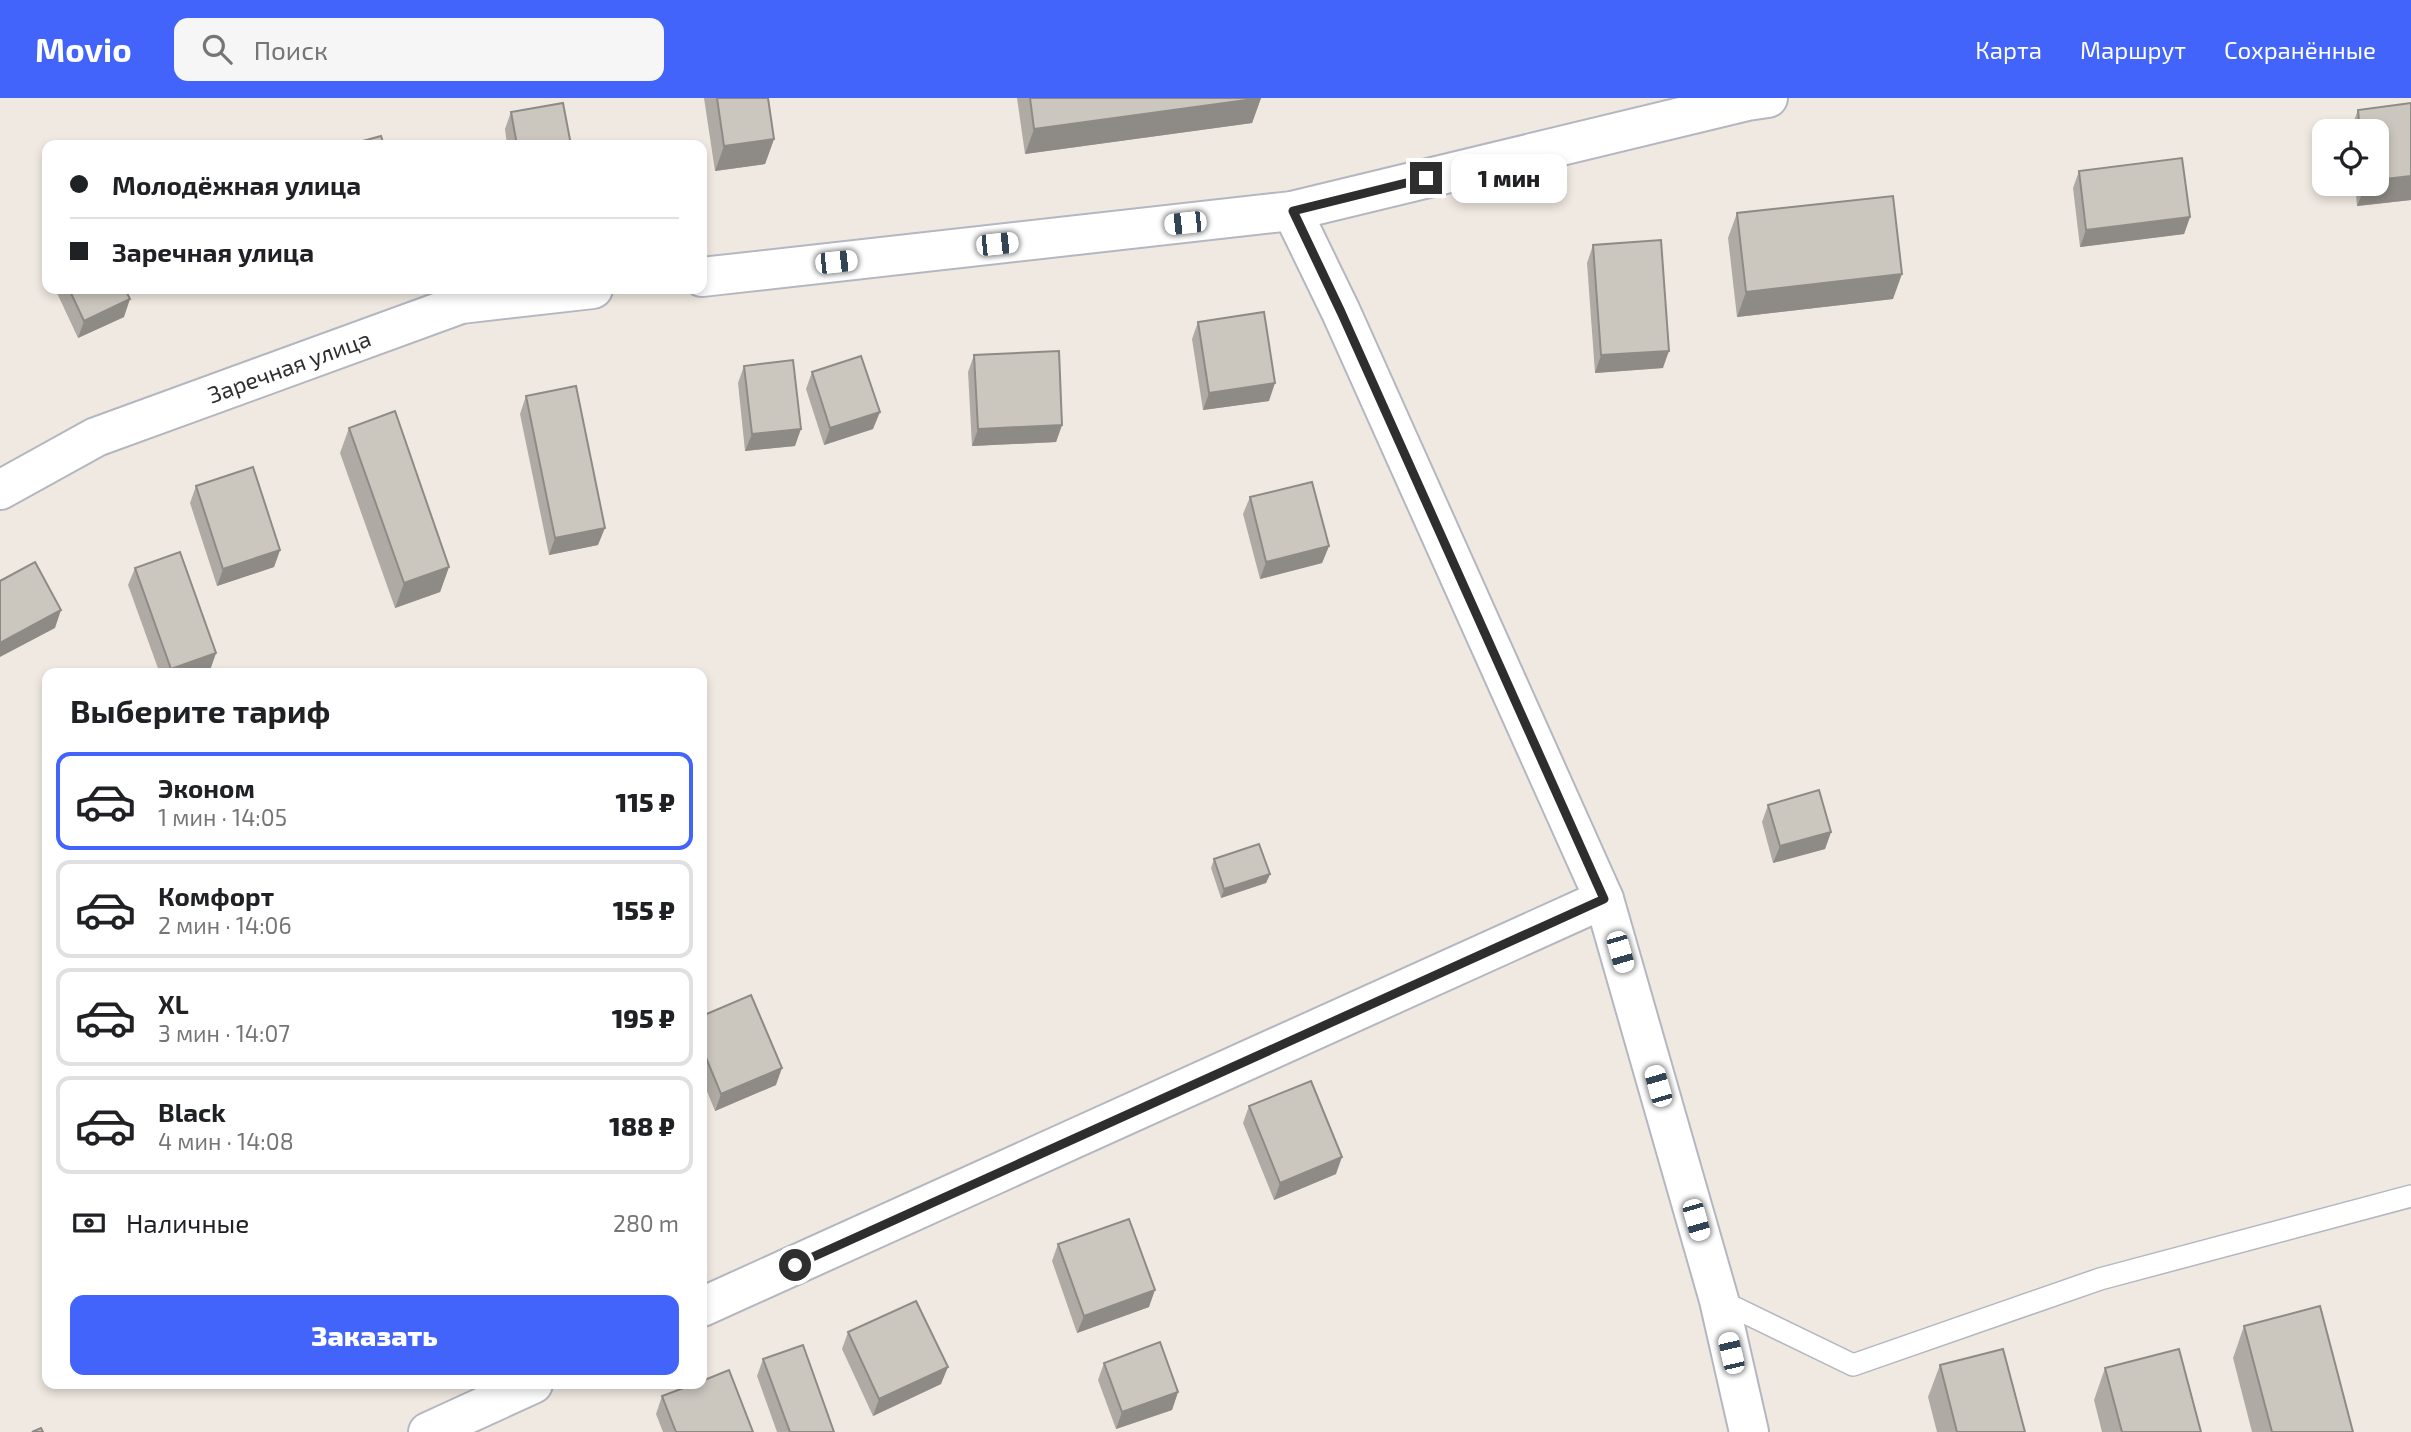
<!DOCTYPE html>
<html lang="ru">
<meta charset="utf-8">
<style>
body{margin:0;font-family:"Exo 2",sans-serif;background:#f6f6f6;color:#202124;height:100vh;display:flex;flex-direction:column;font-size:26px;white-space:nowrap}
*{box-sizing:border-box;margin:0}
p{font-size:23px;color:#757577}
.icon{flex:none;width:38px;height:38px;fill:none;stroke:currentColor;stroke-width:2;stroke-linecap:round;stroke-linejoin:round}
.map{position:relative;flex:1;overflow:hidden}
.panel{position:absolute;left:42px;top:570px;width:665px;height:721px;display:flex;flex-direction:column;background:#fff;border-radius:14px;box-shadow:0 4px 10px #0003}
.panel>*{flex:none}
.top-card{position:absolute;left:42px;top:42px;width:665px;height:154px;border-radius:14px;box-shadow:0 4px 10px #0003;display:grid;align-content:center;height:154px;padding:0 28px;background:#fff}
.controls{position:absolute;left:2312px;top:21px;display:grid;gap:14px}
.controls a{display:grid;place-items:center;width:77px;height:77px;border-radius:14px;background:#fff;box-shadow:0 4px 10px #0003;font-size:35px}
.end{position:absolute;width:32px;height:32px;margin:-16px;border:9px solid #2e2e2e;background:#fff;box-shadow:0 0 0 4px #fff}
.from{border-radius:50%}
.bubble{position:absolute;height:49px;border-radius:14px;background:#fff;box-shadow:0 4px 10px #0003;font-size:23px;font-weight:800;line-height:49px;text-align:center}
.car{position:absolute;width:21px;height:42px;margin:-21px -10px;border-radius:9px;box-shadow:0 0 5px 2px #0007;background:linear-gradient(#fff 24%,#345 0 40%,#fff 0 76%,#345 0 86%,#fff 0)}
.top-card b{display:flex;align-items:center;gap:24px;height:66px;font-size:26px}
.top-card b+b{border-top:2px solid #e0e0e0}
.top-card i{width:18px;height:18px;background:#202124}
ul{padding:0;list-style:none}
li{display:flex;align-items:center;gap:21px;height:98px;margin:0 14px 10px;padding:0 14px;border:4px solid #e0e0e0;border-radius:14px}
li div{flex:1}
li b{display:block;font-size:26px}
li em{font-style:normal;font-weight:800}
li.active{border-color:#4264fb}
li>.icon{width:63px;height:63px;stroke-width:1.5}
h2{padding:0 28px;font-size:32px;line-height:84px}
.pay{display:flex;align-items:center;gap:18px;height:77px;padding:0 28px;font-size:26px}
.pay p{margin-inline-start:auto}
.primary-button{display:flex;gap:14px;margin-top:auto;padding:14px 28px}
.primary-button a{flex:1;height:80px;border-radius:14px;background:#4264fb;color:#fff;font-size:28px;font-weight:800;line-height:80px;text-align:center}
header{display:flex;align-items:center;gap:42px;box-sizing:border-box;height:98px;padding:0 35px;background:#4264fb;color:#fff}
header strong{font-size:33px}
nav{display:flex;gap:38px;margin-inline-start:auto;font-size:24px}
.search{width:490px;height:63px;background:#f6f6f6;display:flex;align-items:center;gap:18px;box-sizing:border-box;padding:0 24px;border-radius:14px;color:#757577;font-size:26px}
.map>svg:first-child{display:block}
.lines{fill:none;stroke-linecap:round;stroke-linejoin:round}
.lane-casing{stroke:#b4b7c1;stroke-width:24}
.street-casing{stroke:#b4b7c1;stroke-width:42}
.lane{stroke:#fff;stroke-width:21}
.street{stroke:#fff;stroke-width:38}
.wall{fill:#afaba4}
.shaded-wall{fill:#8e8b86}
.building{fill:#cbc7bf;stroke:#8e8b86;stroke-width:2}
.route{stroke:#2e2e2e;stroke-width:9}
.labels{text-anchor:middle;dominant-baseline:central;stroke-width:5;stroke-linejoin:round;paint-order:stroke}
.street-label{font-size:23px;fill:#2e2e2e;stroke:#fff}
</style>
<header>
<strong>Movio</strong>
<div class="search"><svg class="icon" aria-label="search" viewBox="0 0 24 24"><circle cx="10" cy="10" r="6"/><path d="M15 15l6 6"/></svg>Поиск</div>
<nav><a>Карта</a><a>Маршрут</a><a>Сохранённые</a></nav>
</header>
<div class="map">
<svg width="2411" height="1334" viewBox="0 0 2411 1334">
<rect width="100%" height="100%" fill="#efe9e1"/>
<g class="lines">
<defs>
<polyline id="lane" points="1719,1202 1853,1267 2100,1181 2411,1098"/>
<g id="street">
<polyline points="702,179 1292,113 1747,3 1768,0"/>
<polyline points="0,392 96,339 461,206 593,191"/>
<polyline points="1604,801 1719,1202 1749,1334"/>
<polyline points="702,1209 1604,801 1341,214 1292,113"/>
<polyline points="428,1334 533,1286"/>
</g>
</defs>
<use href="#lane" class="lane-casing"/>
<use href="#street" class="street-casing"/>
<use href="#lane" class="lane"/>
<use href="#street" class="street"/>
</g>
<g class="wall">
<polygon points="704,0 768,0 774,41 765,66 715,73"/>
<polygon points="1017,0 1261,0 1252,25 1025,56"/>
<polygon points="2411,5 2411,102 2357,108 2355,86 2376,86 2376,33 2350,33 2358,12"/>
<polygon points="511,14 571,47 507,47 505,31"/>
<polygon points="2079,73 2190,119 2184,136 2080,149 2073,90"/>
<polygon points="1737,115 1893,201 1737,219 1728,140"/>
<polygon points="1593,147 1663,270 1595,275 1587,165"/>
<polygon points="58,191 125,191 124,219 78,240 57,195"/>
<polygon points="1198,224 1269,303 1203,312 1192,241"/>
<polygon points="974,257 1062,327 1056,344 972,348 968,274"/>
<polygon points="744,268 795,348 745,353 738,285"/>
<polygon points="812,274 873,331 824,347 806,291"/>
<polygon points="526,298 598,447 549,457 520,316"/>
<polygon points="349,330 449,469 440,494 395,510 340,355"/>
<polygon points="196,388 280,452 274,469 217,488 190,405"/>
<polygon points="1250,399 1329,448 1322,465 1260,481 1243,416"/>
<polygon points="135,470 216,555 210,572 199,576 160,576 128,487"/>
<polygon points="1768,707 1831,734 1825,751 1773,765 1762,724"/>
<polygon points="1214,761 1270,776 1266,785 1221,800 1211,770"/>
<polygon points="702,918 776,987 715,1013 702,981"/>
<polygon points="1249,1008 1336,1076 1274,1102 1243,1025"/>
<polygon points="1058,1146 1149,1209 1077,1235 1052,1163"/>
<polygon points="2244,1228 2353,1334 2252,1334 2233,1260"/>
<polygon points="848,1234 941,1286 873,1318 842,1251"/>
<polygon points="763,1261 834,1334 777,1334 757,1278"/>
<polygon points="1104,1265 1178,1294 1172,1312 1116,1331 1098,1282"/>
<polygon points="1940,1267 2025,1334 1937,1334 1928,1299"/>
<polygon points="2105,1270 2201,1334 2102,1334 2094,1302"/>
<polygon points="662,1298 753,1334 663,1334 656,1316"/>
</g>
<g class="shaded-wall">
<polygon points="1261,0 1252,25 1025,56 1034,31"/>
<polygon points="774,41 765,66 715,73 724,48"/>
<polygon points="2411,78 2411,102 2357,108 2366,86 2376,86 2376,82"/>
<polygon points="2190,119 2184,136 2080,149 2086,132"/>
<polygon points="1902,176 1893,201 1737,219 1746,194"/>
<polygon points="130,201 124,219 78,240 84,223"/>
<polygon points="1669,253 1663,270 1595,275 1601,257"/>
<polygon points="1275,285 1269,303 1203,312 1209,295"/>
<polygon points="880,314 873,331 824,347 830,330"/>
<polygon points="1062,327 1056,344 972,348 978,331"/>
<polygon points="801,331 795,348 745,353 752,336"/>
<polygon points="605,430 598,447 549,457 555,440"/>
<polygon points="1329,448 1322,465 1260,481 1266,464"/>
<polygon points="280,452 274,469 217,488 223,471"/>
<polygon points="449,469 440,494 395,510 404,485"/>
<polygon points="61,512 55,530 0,559 0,545"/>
<polygon points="216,555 210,572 199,576 169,576 171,571"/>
<polygon points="1831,734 1825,751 1773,765 1780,748"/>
<polygon points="1270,776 1266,785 1221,800 1224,791"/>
<polygon points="782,970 776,987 715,1013 721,996"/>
<polygon points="1342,1059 1336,1076 1274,1102 1280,1085"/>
<polygon points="1155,1192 1149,1209 1077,1235 1084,1218"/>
<polygon points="948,1269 941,1286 873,1318 879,1301"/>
<polygon points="1178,1294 1172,1312 1116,1331 1122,1314"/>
</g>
<g class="building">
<polygon points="717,0 768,0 774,41 724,48"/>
<polygon points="1030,0 1261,0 1034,31"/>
<polygon points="563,5 571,47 517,47 511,14"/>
<polygon points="2411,5 2411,78 2376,82 2376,33 2360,33 2358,12"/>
<polygon points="381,38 384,47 348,47"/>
<polygon points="2182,60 2190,119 2086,132 2079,73"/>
<polygon points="1893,98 1902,176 1746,194 1737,115"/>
<polygon points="1661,142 1669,253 1601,257 1593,147"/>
<polygon points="69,191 125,191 130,201 84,223"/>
<polygon points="1264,214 1275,285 1209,295 1198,224"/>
<polygon points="1059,253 1062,327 978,331 974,257"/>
<polygon points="861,258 880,314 830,330 812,274"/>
<polygon points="793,262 801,331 752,336 744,268"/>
<polygon points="576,288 605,430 555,440 526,298"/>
<polygon points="395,313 449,469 404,485 349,330"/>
<polygon points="253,369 280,452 223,471 196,388"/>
<polygon points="1312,384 1329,448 1266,464 1250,399"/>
<polygon points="180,454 216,555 171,571 135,470"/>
<polygon points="35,464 61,512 0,545 0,483"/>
<polygon points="1819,692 1831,734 1780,748 1768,707"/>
<polygon points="1259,746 1270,776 1224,791 1214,761"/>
<polygon points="751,897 782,970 721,996 702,950 702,918"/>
<polygon points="1311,983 1342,1059 1280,1085 1249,1008"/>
<polygon points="1129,1121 1155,1192 1084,1218 1058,1146"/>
<polygon points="916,1203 948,1269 879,1301 848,1234"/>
<polygon points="2320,1208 2353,1334 2272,1334 2244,1228"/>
<polygon points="1160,1244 1178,1294 1122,1314 1104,1265"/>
<polygon points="803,1247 834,1334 790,1334 763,1261"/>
<polygon points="2003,1251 2025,1334 1957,1334 1940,1267"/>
<polygon points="2179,1251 2201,1334 2122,1334 2105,1270"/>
<polygon points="729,1272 753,1334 676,1334 662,1298 694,1286 702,1286 702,1283"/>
<polygon points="41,1330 43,1334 32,1334"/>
</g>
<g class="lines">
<polyline class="route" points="795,1167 1604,801 1341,214 1293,113 1426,80"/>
</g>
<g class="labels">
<g class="street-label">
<text transform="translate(289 268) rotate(-20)">Заречная улица</text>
</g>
</g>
</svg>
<div class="controls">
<a><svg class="icon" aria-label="locate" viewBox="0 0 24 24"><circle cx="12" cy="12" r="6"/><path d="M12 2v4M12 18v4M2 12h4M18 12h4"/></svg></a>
</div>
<i class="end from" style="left:795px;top:1167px"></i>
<i class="end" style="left:1426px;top:80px"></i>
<div class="bubble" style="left:1451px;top:56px;width:116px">1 мин</div>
<i class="car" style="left:1185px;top:125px;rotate:264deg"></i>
<i class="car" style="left:997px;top:146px;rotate:84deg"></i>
<i class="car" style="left:836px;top:164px;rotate:84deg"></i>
<i class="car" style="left:1620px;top:854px;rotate:164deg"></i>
<i class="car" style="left:1658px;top:988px;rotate:344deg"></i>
<i class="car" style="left:1696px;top:1122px;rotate:164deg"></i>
<i class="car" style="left:1731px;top:1255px;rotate:347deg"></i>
<div class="top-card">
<b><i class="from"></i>Молодёжная улица</b>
<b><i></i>Заречная улица</b>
</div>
<section class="panel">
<h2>Выберите тариф</h2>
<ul>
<li class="active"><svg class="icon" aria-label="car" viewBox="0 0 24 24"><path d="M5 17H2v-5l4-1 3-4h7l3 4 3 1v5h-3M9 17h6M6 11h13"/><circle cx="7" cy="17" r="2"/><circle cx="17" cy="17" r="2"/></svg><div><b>Эконом</b><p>1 мин · 14:05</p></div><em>115 ₽</em></li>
<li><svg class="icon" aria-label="car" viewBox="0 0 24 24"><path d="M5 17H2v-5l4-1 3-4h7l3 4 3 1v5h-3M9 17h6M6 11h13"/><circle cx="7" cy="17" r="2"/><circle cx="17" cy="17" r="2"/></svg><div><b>Комфорт</b><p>2 мин · 14:06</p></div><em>155 ₽</em></li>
<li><svg class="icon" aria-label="car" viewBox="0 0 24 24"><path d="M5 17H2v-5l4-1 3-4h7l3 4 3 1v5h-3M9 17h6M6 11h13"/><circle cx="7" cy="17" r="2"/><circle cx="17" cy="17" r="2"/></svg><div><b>XL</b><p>3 мин · 14:07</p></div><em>195 ₽</em></li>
<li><svg class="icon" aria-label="car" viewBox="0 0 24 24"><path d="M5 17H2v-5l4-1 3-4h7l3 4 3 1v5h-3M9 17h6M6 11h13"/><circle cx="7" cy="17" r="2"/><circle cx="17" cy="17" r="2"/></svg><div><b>Black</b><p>4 мин · 14:08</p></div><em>188 ₽</em></li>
</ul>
<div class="pay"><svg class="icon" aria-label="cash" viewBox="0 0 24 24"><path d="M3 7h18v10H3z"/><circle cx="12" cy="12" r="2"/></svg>Наличные<p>280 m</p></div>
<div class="primary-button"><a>Заказать</a></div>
</section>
</div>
